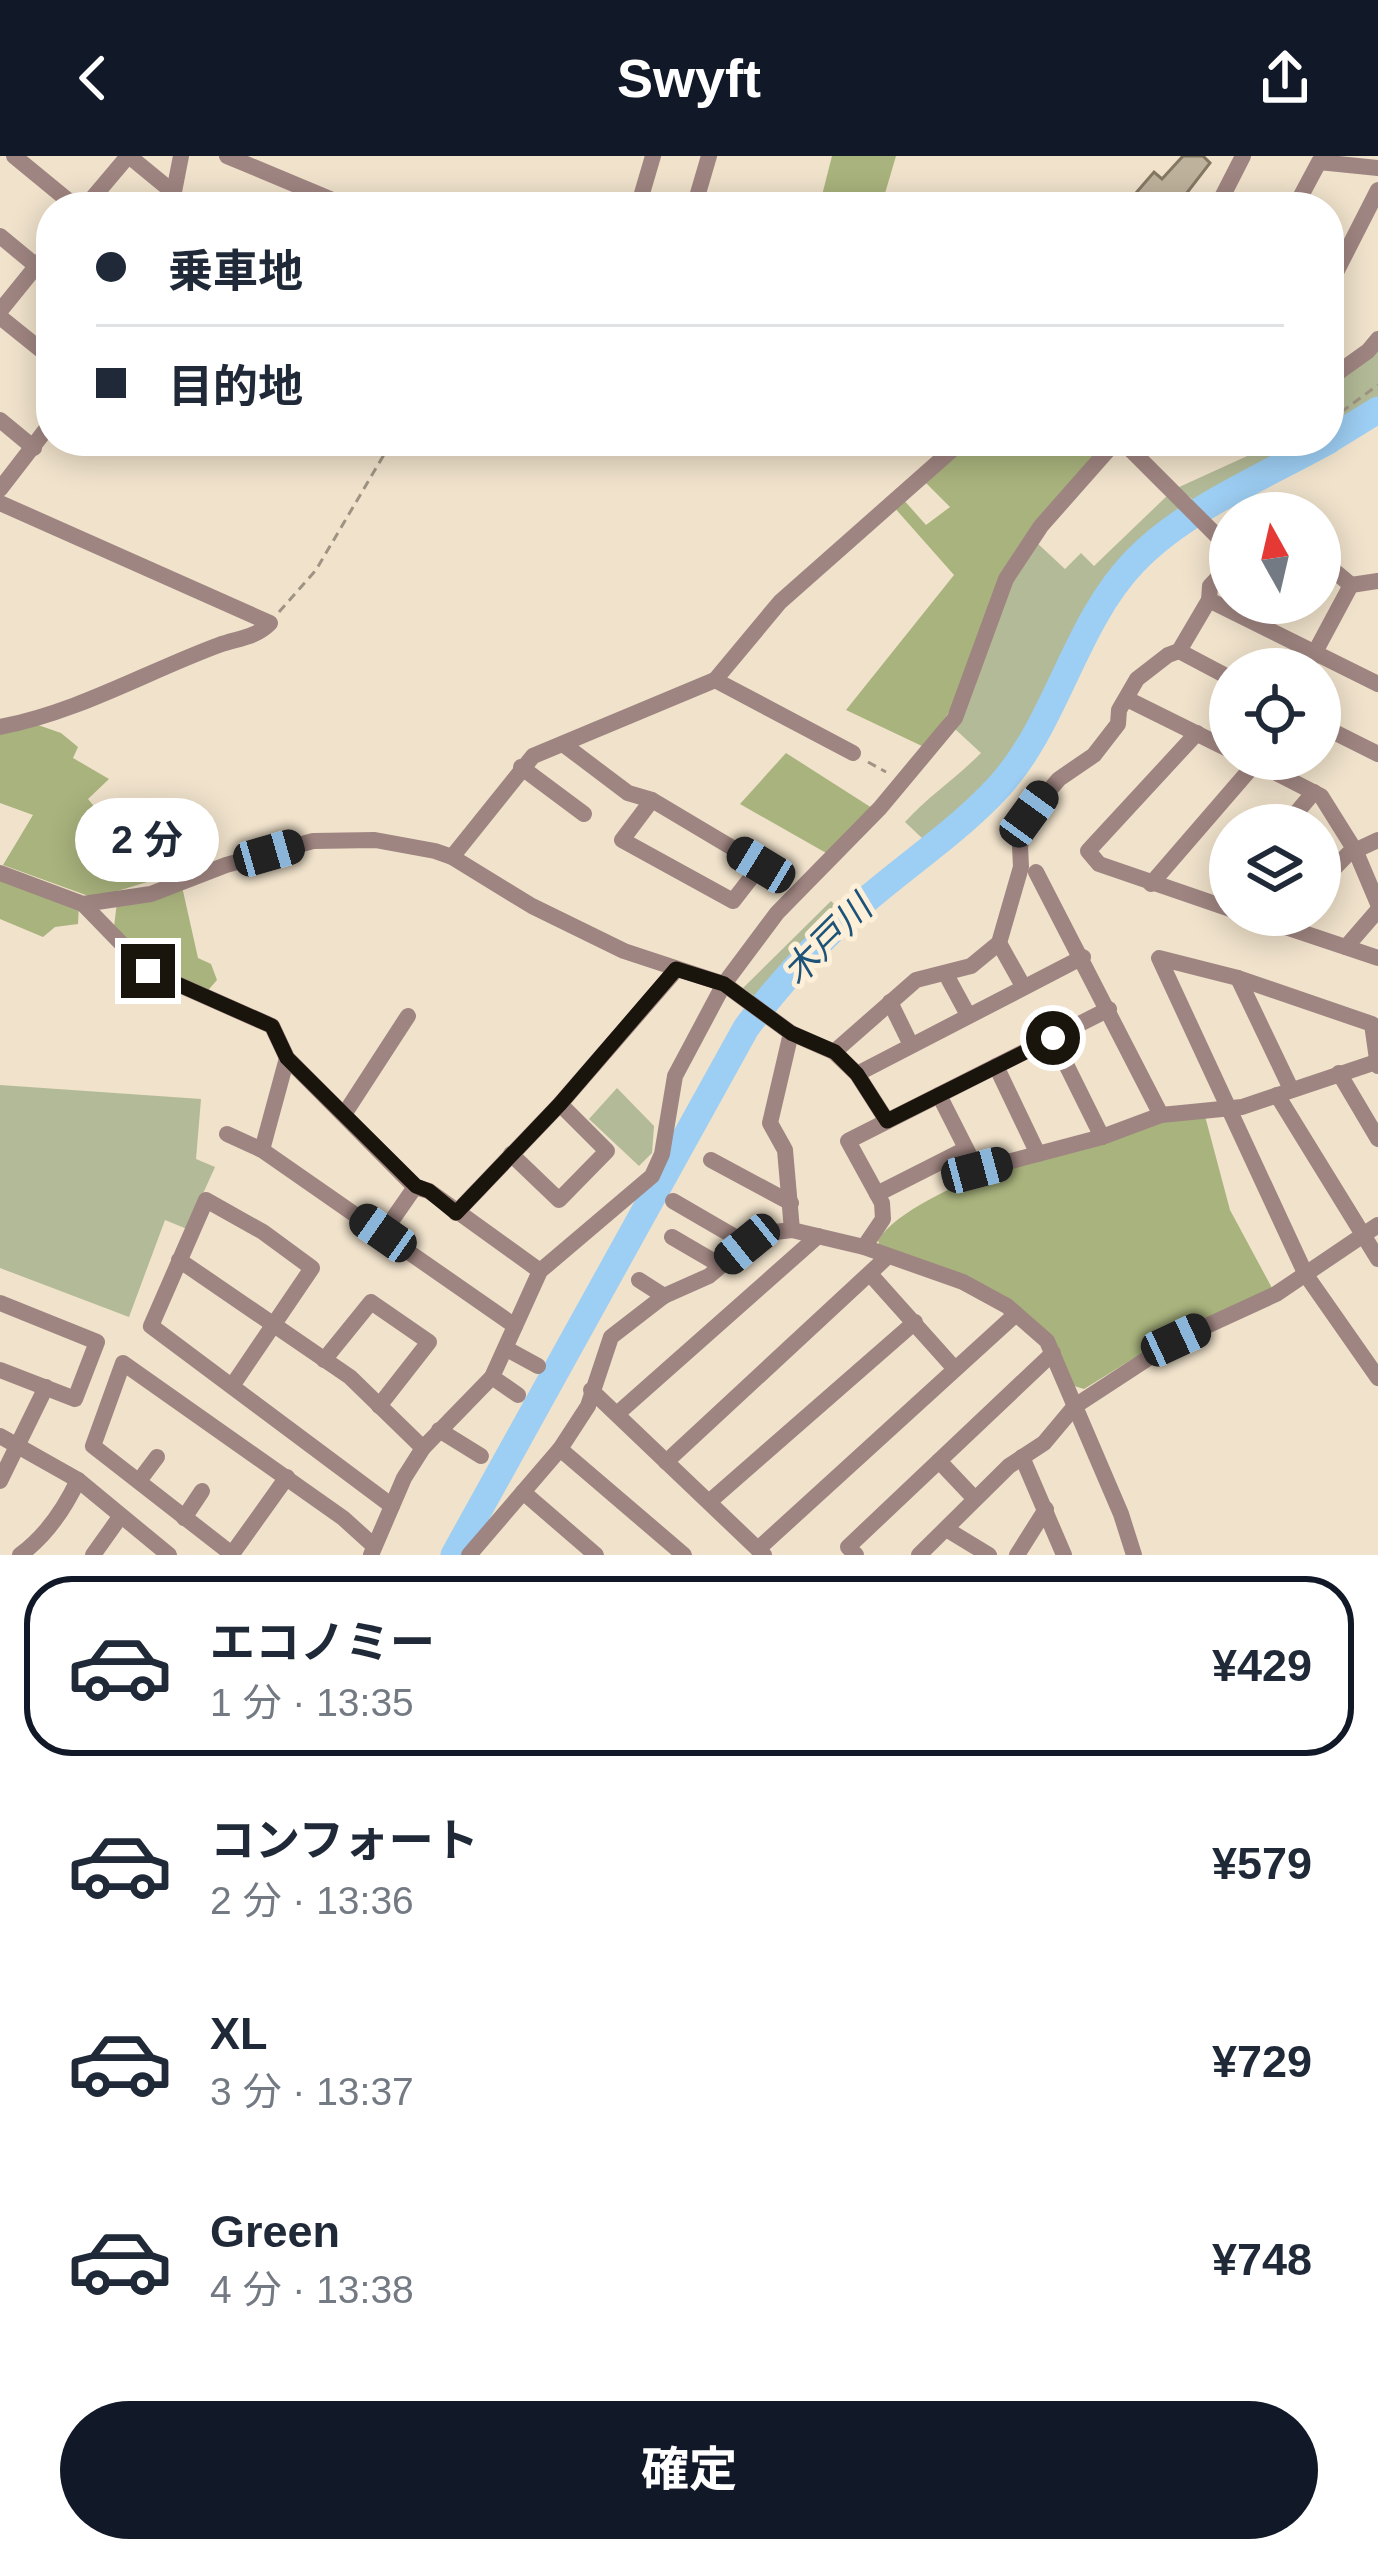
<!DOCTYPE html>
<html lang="ja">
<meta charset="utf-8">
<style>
body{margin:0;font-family:Arial,"Noto Sans JP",sans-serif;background:#f6f6f7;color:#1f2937;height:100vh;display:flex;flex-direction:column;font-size:45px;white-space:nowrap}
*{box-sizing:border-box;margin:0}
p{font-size:39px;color:#747a83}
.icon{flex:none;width:66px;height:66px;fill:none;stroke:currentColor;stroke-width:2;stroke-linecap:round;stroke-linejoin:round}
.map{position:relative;height:1399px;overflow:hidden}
.drawer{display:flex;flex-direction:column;background:#fff;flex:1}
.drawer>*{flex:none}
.top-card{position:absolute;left:36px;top:36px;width:1308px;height:264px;border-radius:48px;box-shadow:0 6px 30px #0003;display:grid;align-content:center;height:264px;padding:0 60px;background:#fff}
.needle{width:78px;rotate:352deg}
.controls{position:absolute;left:1209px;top:336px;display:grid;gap:24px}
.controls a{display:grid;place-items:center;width:132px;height:132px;border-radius:50%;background:#fff;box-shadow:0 6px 30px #0003;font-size:60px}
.end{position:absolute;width:54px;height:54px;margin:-27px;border:15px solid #19140c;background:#fff;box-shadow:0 0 0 6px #fff}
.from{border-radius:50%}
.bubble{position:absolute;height:84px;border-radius:42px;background:#fff;box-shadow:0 6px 30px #0003;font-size:39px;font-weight:700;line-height:84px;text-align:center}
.car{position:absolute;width:36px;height:72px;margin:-36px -18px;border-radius:15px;box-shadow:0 0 9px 3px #0007;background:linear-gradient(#222 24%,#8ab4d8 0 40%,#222 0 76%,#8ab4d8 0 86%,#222 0)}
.top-card b{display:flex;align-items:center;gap:42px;height:114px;font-size:45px}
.top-card b+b{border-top:3px solid #e0e1e3}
.top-card i{width:30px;height:30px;background:#1f2937}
ul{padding:21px 0 0;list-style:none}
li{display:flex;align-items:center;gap:36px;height:180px;margin:0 24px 18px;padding:0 36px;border:6px solid transparent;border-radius:48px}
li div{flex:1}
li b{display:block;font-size:45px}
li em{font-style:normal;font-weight:700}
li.active{border-color:#111827}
li>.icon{width:108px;height:108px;stroke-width:1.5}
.action{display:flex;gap:24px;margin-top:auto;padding:24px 60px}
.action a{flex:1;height:138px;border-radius:72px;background:#111827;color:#fff;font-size:48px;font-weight:700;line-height:138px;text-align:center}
header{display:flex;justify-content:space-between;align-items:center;height:156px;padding:0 60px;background:#111827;color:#fff;font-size:54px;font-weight:700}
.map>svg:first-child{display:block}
.green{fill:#b3ba97}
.forest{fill:#a9b37d}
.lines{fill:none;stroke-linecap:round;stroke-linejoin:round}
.river{stroke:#9dcef3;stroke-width:27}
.building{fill:#bfb29c;stroke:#847863;stroke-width:3}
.path{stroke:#9f9483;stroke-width:3;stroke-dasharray:9 6;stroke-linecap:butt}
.street{stroke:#9f8581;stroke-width:16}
.route{stroke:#19140c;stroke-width:15}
.labels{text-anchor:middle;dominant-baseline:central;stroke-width:10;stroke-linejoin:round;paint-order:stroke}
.water-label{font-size:36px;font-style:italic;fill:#1d5378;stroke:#fdefd8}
</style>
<header><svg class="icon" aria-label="back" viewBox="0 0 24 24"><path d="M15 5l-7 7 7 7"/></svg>Swyft<svg class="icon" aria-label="share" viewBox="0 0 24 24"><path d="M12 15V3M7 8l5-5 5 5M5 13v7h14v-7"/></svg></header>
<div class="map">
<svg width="1378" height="1399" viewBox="0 0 1378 1399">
<rect width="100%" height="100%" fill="#f0e2cb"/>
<g class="green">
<polygon points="1378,190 1378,248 1329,278 1329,227"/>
<polygon points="1280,285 1316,285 1198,347 1177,332"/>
<path d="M1170 337 1183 357 1128 399 1021 583 985 634 923 683 905 666C930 639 955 623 981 597L955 573 1010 424 1036 386 1065 413 1081 397 1094 410Z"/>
<polygon points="831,745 845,759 759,843 743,832"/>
<polygon points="0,929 201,943 196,1003 215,1011 187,1073 165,1064 129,1161 0,1112"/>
<polygon points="617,932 654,970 652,997 639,1010 589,963"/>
</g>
<g class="forest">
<polygon points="832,0 896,0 881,51 819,51"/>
<polygon points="972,285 1110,285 1038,368 949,556 924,591 846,554 954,419 893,350 902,342 926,369 950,351 923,324"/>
<polygon points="38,569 61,577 78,591 73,602 109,623 88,643 154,724 94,742 3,709 33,659 0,647 0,577"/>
<polygon points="786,597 872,652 828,698 740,648"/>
<polygon points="0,723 79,747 78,768 55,771 43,781 0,763"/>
<polygon points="181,726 198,802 211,808 217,824 204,839 149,812 114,771 117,746"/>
<path d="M1205 960 1230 1054 1272 1132 1173 1178 1084 1233 1071 1229 1049 1179 880 1092 878 1084C918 1024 1132 966 1205 960Z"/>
</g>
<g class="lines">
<g class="river">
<polyline points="1329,284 1378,254"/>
<path d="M454 1399 746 872C778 829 817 786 858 751 901 713 951 680 991 639 1056 575 1071 472 1134 406 1183 354 1265 320 1328 285"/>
</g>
</g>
<polygon class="building" points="1183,0 1203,0 1210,7 1176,51 1150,51 1135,38 1154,16 1162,23"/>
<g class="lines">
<g class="path">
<polyline points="1329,265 1378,229"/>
<polyline points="1284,290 1293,285"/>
<polyline points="279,456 316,414 392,285"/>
<polyline points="868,606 886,616"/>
</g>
<g class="street">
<polyline points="14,0 76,51"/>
<polyline points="129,0 174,37"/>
<polyline points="227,0 349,51"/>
<polyline points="85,51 128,0"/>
<polyline points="171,51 181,0"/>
<polyline points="638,51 653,0"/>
<polyline points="694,51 709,0"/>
<polyline points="1217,51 1243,0"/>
<polyline points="1295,51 1319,6 1378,12"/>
<polyline points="0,80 51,122"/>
<polyline points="1329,130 1378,34"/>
<polyline points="0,155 51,92"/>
<polyline points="0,161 51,202"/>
<polyline points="1329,223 1368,195 1378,183"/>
<polyline points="0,264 34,292"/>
<polyline points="937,285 953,293 964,285"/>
<polyline points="1122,285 1230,393"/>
<polyline points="0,333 51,267"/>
<path d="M0 347 270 467C255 482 239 482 219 489 146 516 78 556 0 571"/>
<polyline points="1320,403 1351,429"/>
<polyline points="1209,444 1378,528"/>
<polyline points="1179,495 1230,522"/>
<polyline points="1306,513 1351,429 1378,425"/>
<polyline points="715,524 853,597"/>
<polyline points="1127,543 1230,594"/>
<polyline points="1320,569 1378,598"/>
<polyline points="1197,577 1088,695 1099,708 1230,753"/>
<polyline points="563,588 628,637 652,644 761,709 733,745 622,684 652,644"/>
<polyline points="1249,603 1321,640 1356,696 1378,748"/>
<polyline points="521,611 584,658"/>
<polyline points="1286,669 1314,636"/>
<polyline points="452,701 533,600 715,524 780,446 953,293"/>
<polyline points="1036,716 1161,959"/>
<polyline points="0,717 83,748 151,738 226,709 313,685 375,684 435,695 452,701 532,750 624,795 724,828 791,877 834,896 857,918 887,965"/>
<polyline points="1320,727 1348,698 1378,684"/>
<polyline points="1151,728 1259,603"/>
<polyline points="83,748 148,815 272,870 287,902 415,1031 429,1035 540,1115"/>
<polyline points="1250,759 1378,802"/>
<polyline points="999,787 1023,830"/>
<polyline points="1346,791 1378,754"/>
<polyline points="1238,822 1291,933"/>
<polyline points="949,824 968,859"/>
<polyline points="890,846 911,889"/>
<polyline points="791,877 770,967 785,994 792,1074"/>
<polyline points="1053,882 1102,981"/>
<polyline points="834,896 916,824 971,810 999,787 1021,711 1020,690 1029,658 1059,623 1094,599 1118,568 1119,554 1137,523 1168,499 1179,495 1209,444 1210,430 1230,409"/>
<polyline points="996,910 1038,998"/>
<polyline points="1378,910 1372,868 1238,822 1159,802 1306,1119 1378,1222"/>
<polyline points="1339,917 1378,983"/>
<polyline points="857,918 1083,801"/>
<polyline points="939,939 977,1014 1102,981 1161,959 1242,951 1376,906"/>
<polyline points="1277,939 1378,1103"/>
<polyline points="345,957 408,860"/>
<polyline points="227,978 262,994 515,1170"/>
<polyline points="262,994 287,902"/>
<polyline points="511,998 559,1044 607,995 560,948"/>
<polyline points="711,1004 791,1047"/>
<polyline points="877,1038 966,993"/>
<polyline points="673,1045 747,1088"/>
<polyline points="456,1057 560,948 677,813"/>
<polyline points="383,1077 415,1031"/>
<polyline points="672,1081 720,1109"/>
<polyline points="864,1091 883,1063 882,1047 848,985 1109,853"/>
<polyline points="179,1104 350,1221 423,1292"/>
<polyline points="870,1118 955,1213"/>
<polyline points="639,1124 664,1140"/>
<polyline points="0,1147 97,1186 75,1243 0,1214"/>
<polyline points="507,1193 538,1210"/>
<polyline points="324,1204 371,1146 429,1186 379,1250"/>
<polyline points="492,1221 518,1239"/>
<polyline points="232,1230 312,1112 263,1076 206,1044 151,1170 392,1350"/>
<polyline points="591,1234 764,1399"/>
<polyline points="617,1258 818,1080"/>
<polyline points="439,1274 481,1300"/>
<polyline points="0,1280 78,1324 169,1399"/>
<polyline points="560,1293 684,1399"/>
<polyline points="1022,1301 1064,1399"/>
<polyline points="939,1305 975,1343"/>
<polyline points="666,1306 886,1102"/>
<polyline points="0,1325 46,1231"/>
<polyline points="139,1325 157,1301"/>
<polyline points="523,1336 596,1399"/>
<polyline points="709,1346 915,1166"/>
<polyline points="184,1362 202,1335"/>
<polyline points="946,1373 989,1399"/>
<polyline points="758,1393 1016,1158"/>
<polyline points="232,1398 287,1321"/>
<path d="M20 1399C47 1379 64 1354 78 1324"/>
<polyline points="93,1399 120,1361"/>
<polyline points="233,1399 93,1290 123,1207 343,1362 374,1390"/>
<polyline points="371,1399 404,1322 423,1292 492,1221 540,1115 652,1020 662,998 675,920 724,828 777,757 880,652 955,562 1006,423 1041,370 1116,285"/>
<polyline points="469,1399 560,1293 588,1250 611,1181 664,1140 709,1120 747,1088 775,1076 792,1074 864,1091 963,1126 1007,1150 1047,1185 1121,1358 1134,1399"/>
<polyline points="856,1399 848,1391 1053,1197"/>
<polyline points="919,1399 1009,1310 1044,1287 1075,1250 1176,1184 1276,1138 1378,1069"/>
<polyline points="1017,1399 1046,1353"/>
</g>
</g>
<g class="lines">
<polyline class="route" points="148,815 272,870 287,902 416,1030 429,1035 456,1057 560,948 676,813 724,828 791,877 835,896 857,918 887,965 1053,882"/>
</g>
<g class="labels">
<g class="water-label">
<text transform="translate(827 784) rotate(-45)">木戸川</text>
</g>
</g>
</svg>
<div class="controls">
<a><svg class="needle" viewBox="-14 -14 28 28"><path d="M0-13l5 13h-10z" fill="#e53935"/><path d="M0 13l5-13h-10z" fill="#747a83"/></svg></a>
<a><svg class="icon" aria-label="locate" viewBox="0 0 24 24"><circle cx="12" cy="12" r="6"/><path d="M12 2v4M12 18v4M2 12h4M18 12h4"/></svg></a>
<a><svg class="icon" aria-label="layers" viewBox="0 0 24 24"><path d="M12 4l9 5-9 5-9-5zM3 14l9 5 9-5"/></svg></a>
</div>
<i class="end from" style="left:1053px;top:882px"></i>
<i class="end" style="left:148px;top:815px"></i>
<div class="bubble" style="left:75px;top:642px;width:144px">2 分</div>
<i class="car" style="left:1029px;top:658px;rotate:36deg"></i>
<i class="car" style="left:269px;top:697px;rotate:74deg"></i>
<i class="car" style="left:761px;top:709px;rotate:301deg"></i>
<i class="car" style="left:977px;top:1014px;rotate:75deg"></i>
<i class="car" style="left:383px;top:1077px;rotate:305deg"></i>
<i class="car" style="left:747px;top:1088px;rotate:231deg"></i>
<i class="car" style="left:1176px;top:1184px;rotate:65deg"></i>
<div class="top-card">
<b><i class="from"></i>乗車地</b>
<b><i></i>目的地</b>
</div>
</div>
<section class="drawer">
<ul>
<li class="active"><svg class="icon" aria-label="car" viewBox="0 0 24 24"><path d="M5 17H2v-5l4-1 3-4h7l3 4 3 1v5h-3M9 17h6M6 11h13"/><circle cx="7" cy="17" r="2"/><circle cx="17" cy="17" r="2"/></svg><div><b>エコノミー</b><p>1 分 · 13:35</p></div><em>¥429</em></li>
<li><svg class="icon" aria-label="car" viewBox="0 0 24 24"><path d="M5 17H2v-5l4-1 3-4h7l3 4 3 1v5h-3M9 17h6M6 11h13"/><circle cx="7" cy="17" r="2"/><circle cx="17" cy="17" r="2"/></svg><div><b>コンフォート</b><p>2 分 · 13:36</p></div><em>¥579</em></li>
<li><svg class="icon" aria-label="car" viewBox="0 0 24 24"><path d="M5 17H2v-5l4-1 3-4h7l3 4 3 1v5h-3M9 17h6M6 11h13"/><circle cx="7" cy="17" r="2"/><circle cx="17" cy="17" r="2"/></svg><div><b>XL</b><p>3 分 · 13:37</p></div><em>¥729</em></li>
<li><svg class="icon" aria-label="car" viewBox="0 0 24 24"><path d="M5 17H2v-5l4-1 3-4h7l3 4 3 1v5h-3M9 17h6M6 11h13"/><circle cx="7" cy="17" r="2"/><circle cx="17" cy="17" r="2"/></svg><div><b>Green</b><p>4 分 · 13:38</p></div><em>¥748</em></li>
</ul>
<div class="action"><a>確定</a></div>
</section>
